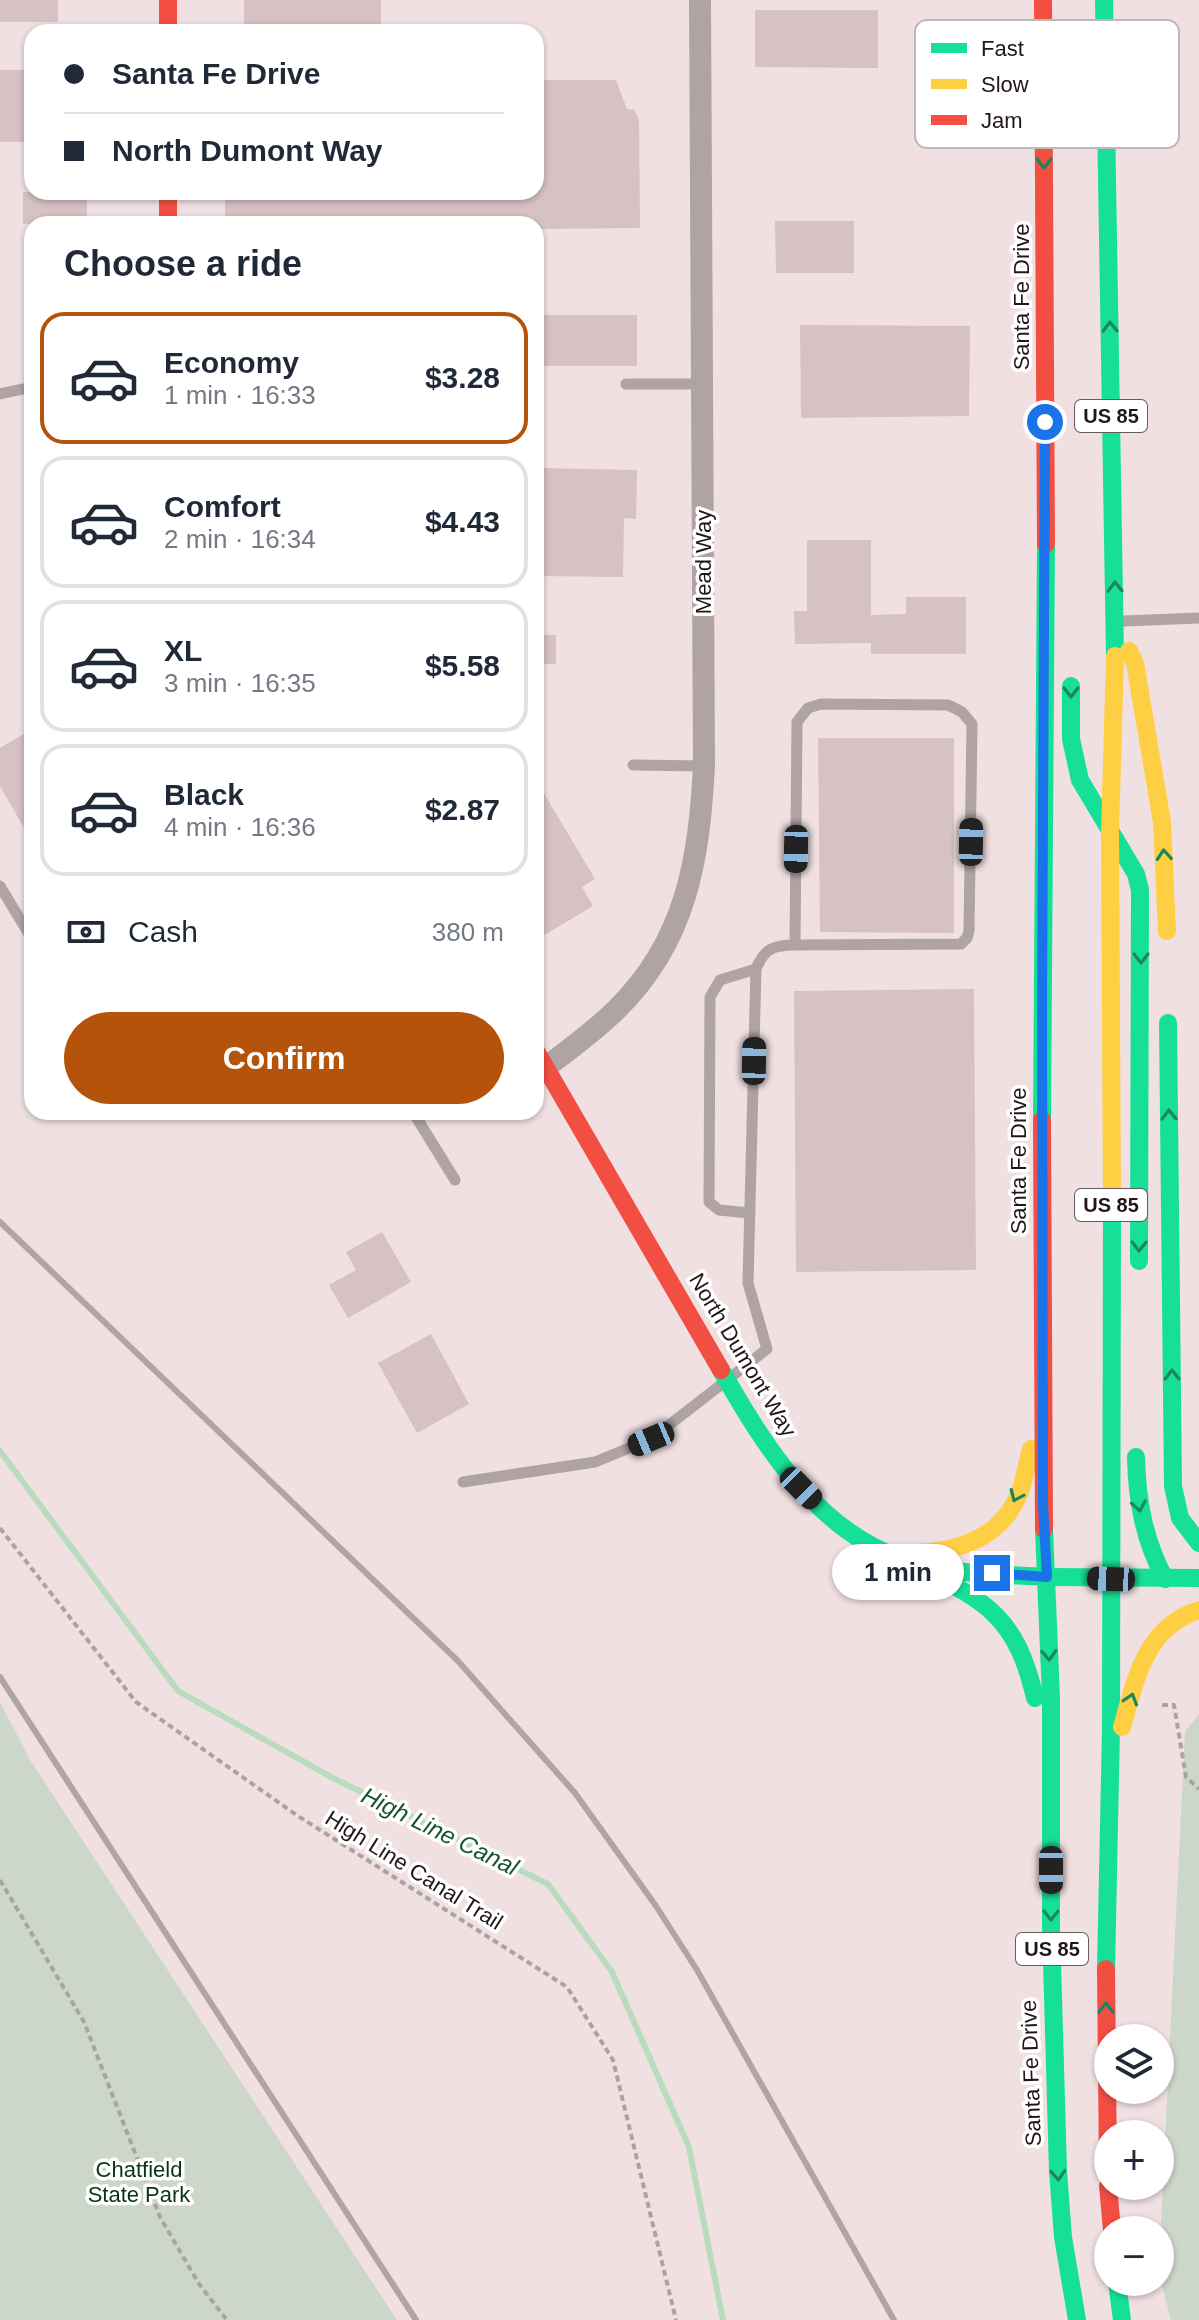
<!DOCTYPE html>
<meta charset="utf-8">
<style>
body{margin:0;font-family:Arial,sans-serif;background:#f6f6f7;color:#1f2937;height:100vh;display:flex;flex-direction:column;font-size:30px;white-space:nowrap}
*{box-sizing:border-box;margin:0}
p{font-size:26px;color:#747a83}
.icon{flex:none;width:44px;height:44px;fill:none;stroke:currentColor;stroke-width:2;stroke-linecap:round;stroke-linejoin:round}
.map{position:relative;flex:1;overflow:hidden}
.side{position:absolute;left:24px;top:216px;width:520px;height:904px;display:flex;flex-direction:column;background:#fff;border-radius:24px;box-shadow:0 2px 6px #0004}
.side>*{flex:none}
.hud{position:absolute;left:24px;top:24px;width:520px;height:176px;border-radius:24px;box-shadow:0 2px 6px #0004;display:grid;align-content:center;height:176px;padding:0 40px;background:#fff}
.buttons{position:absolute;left:1094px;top:2024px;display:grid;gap:16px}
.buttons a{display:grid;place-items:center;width:80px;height:80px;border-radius:50%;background:#fff;box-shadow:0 2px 6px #0004;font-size:40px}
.end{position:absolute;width:36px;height:36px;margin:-18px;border:10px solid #1a73e8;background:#fff;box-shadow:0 0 0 4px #fff}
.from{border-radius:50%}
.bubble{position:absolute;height:56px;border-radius:28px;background:#fff;box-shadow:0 2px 6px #0004;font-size:26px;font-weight:700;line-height:56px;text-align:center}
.car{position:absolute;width:24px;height:48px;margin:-24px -12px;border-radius:10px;box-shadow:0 0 6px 2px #0007;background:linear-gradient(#222 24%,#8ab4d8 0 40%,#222 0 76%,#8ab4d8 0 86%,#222 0)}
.hud b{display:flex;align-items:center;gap:28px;height:76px;font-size:30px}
.hud b+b{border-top:2px solid #e0e1e3}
.hud i{width:20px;height:20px;background:#1f2937}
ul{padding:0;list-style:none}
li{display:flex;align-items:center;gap:24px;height:132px;margin:0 16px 12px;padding:0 24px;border:4px solid #e0e1e3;border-radius:24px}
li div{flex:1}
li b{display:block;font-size:30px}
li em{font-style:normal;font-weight:700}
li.active{border-color:#b45309}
li>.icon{width:72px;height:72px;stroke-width:1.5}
h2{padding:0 40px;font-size:36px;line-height:96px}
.pay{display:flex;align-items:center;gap:20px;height:88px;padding:0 40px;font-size:30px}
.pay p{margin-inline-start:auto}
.primary-button{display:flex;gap:16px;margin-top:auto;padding:16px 40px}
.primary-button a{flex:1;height:92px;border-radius:48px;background:#b45309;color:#fff;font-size:32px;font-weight:700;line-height:92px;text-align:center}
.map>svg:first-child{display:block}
.green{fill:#ccd7c9}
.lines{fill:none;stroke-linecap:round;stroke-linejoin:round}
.stream{stroke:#b9dcbe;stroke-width:6}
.building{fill:#d6c1c3}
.path{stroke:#ada2a3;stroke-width:4;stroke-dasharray:6 4;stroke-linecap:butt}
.lane{stroke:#afa3a4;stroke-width:11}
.street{stroke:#afa3a4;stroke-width:22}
.fast{stroke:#16e098;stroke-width:18}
.slow{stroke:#ffcf43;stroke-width:18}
.jam{stroke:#f24e42;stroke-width:18}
.rail{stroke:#b0a4a6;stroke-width:6}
.oneway{stroke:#1b865e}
.route{stroke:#1a73e8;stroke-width:10}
.labels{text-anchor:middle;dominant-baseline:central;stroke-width:7;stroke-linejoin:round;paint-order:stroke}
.shield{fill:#fff;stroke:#645d5d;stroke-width:2}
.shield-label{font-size:20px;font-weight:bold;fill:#211718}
.street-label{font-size:22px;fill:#211718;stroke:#fff}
.park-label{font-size:22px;fill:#083418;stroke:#fff}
.water-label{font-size:24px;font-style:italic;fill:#16552d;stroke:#fff}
.key{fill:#fff;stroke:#bcb9ba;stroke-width:2}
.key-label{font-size:22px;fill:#211718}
</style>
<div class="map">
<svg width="1199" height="2320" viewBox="0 0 1199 2320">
<rect width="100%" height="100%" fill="#f0e0e2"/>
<g class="green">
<polygon points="0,1702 30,1760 397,2320 0,2320"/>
<polygon points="1199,1714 1199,2320 1171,2320 1160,2278 1160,2242 1185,1732"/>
</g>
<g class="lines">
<polyline class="stream" points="0,1451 178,1691 331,1777 548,1884 612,1972 689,2147 723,2320"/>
</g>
<g class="building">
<rect x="0" y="0" width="58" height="22"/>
<rect x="244" y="0" width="137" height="32"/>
<polygon points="755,10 878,10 878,68 755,67"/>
<rect x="0" y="70" width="32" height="72"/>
<polygon points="536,80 616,80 627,109 634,110 639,119 640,228 536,229 536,224 225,224 225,192 536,192"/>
<rect x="23" y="192" width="64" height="32"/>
<polygon points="775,221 854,221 854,273 776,273"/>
<rect x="536" y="315" width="101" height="51"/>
<polygon points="800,325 970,326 969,416 801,418"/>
<polygon points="536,468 637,470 636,519 624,518 623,577 536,576"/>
<polygon points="807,540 871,540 871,615 906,614 906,597 966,597 966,654 871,654 871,643 795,644 794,611 807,611"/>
<rect x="536" y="635" width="20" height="29"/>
<polygon points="32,729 32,842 0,786 0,748"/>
<polygon points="818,738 954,738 954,933 820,932"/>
<polygon points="536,780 595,879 582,887 593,906 536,940"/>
<polygon points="974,989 976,1270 796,1272 794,991"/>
<polygon points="382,1232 411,1282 348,1318 329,1285 356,1270 346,1252"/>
<polygon points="431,1334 469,1404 417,1433 378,1363"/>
</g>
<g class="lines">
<g class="path">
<polyline points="0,1528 136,1702 298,1816 567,1987 613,2060 676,2320"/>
<polyline points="1162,1705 1174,1705 1186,1777 1199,1789"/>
<polyline points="0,1880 84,2022 160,2217 199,2284 227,2320"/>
</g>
<g class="lane">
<polyline points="626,384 702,384"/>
<polyline points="0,394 32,387"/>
<polyline points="1124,621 1199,618"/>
<polyline points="633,765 704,766"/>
<polyline points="0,886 32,939"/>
<polyline points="413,1112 455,1180"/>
<polyline points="750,1213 719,1210 709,1202 710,997 720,980 756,969"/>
<path d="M463 1482 595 1462 651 1439 767 1349 748 1283 756 969C764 949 773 945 795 945L961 944 967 938 969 931 972 724 962 712 948 705 821 704 808 708 797 722 795 945"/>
</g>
<path class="street" d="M546 1067C570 1049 595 1031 617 1009 687 940 699 859 704 766L700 0"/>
<g class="fast">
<polyline points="1104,0 1115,656"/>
<polyline points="1071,686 1071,739 1080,780 1136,874 1140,890 1139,1261"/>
<polyline points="1168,1023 1173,1486 1180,1518 1199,1543"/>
<polyline points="1042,1120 1046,544"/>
<path d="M721 1370C764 1445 816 1530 902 1559 948 1575 999 1574 1047 1577"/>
<path d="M1136 1457C1137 1501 1144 1540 1165 1579"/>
<polyline points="1044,1529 1051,1698 1051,1927 1058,2171 1063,2237 1077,2320"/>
<path d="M910 1563C984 1601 1015 1612 1035 1698"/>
<polyline points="1047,1577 1199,1578"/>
<polyline points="1106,1969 1111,1729 1112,1204"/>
<polyline points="1117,2282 1122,2320"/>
</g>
<g class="slow">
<polyline points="1129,651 1135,663 1162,822 1167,931"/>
<polyline points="1112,1204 1110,832 1115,656"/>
<path d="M895 1554C946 1554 999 1545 1020 1492 1025 1478 1027 1463 1031 1449"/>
<path d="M1122 1727C1136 1679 1145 1627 1199 1610"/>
</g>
<g class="jam">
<polyline points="168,0 168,32"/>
<polyline points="1043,0 1046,544"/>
<polyline points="168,192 168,224"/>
<polyline points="536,1051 721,1370"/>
<polyline points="1042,1120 1044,1529"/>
<polyline points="1106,1969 1108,2170"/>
<polyline points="1108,2186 1112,2230"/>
</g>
<g class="rail">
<polyline points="0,1222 458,1661 575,1793 656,1906 697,1970 894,2320"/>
<polyline points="0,1677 416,2320"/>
</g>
</g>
<defs><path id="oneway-chevron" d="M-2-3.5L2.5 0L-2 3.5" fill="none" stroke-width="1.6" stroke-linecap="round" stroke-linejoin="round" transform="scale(2)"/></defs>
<g class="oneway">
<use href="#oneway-chevron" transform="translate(1044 163) rotate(90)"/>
<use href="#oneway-chevron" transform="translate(1110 327) rotate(-91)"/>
<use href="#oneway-chevron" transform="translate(1115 587) rotate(-91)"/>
<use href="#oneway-chevron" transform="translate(1071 692) rotate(90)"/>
<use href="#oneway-chevron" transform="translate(1164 855) rotate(-94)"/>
<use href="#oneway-chevron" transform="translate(1141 958) rotate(90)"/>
<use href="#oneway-chevron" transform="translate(1169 1115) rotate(-91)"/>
<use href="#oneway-chevron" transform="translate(1139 1246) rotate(91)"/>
<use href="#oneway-chevron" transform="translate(1172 1375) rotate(-91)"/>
<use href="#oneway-chevron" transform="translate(1016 1496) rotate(114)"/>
<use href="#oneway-chevron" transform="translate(1139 1506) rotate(80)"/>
<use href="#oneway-chevron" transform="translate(1049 1655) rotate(87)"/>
<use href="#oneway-chevron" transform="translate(1131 1699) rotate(-73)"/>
<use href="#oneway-chevron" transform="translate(1051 1915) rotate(90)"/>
<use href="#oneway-chevron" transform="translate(1106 2008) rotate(-90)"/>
<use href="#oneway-chevron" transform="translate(1058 2175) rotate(87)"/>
</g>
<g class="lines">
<polyline class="route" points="992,1573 1047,1577 1043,1504 1042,1007 1045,422"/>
</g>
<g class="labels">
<g class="shield">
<rect x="1075" y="400" width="72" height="32" rx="6"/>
<rect x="1075" y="1189" width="72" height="32" rx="6"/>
<rect x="1016" y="1933" width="72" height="32" rx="6"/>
</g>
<g class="shield-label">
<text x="1111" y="416">US 85</text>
<text x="1111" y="1205">US 85</text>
<text x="1052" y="1949">US 85</text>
</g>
<g class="street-label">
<text transform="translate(1021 297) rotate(-90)">Santa Fe Drive</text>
<text transform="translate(703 562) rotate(-90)">Mead Way</text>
<text transform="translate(1018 1161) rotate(-90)">Santa Fe Drive</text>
<text transform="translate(743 1355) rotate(59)">North Dumont Way</text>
<text transform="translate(414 1870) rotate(32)">High Line Canal Trail</text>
<text transform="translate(1031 2073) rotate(-92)">Santa Fe Drive</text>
</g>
<g class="park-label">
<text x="139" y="2169">Chatfield<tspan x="139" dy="25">State Park</tspan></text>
</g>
<g class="water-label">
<text transform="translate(440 1831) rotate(26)">High Line Canal</text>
</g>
</g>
<rect x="915" y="20" width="264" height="128" rx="12" class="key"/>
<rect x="931" y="43" width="36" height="10" fill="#16e098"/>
<rect x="931" y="79" width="36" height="10" fill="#ffcf43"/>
<rect x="931" y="115" width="36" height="10" fill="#f24e42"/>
<g class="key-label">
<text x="981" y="56">Fast</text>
<text x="981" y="92">Slow</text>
<text x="981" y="128">Jam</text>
</g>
</svg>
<div class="buttons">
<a><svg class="icon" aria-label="layers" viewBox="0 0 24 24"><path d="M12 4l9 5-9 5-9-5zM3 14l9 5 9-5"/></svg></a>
<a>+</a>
<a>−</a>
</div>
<i class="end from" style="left:1045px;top:422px"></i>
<i class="end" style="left:992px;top:1573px"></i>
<div class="bubble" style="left:832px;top:1544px;width:132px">1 min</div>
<i class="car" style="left:971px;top:842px;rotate:1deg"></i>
<i class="car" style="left:796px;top:849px;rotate:181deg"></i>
<i class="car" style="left:754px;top:1061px;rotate:1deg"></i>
<i class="car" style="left:651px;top:1439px;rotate:247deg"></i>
<i class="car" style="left:801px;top:1488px;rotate:135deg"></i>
<i class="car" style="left:1111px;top:1579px;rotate:272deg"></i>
<i class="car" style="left:1051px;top:1870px;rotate:180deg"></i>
<div class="hud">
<b><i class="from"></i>Santa Fe Drive</b>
<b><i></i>North Dumont Way</b>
</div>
<section class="side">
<h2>Choose a ride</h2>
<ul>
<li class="active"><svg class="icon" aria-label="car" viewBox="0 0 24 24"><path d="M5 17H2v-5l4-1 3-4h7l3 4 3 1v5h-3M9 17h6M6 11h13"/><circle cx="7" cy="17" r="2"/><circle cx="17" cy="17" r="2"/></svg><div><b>Economy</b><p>1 min · 16:33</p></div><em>$3.28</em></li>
<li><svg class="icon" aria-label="car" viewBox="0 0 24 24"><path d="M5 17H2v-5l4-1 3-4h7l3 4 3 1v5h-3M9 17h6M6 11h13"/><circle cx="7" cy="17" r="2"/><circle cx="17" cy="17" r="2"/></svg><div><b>Comfort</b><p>2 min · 16:34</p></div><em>$4.43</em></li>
<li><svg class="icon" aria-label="car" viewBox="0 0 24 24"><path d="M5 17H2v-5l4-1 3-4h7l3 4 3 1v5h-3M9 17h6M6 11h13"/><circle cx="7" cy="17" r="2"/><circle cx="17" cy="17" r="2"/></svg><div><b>XL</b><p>3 min · 16:35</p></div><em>$5.58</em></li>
<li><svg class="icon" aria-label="car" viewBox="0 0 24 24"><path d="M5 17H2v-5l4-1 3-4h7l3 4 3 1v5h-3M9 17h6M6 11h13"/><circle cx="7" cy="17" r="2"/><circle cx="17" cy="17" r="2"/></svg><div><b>Black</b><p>4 min · 16:36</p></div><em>$2.87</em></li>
</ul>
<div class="pay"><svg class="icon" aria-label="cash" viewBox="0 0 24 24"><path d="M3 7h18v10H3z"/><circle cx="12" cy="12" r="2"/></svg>Cash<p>380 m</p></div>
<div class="primary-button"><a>Confirm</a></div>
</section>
</div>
